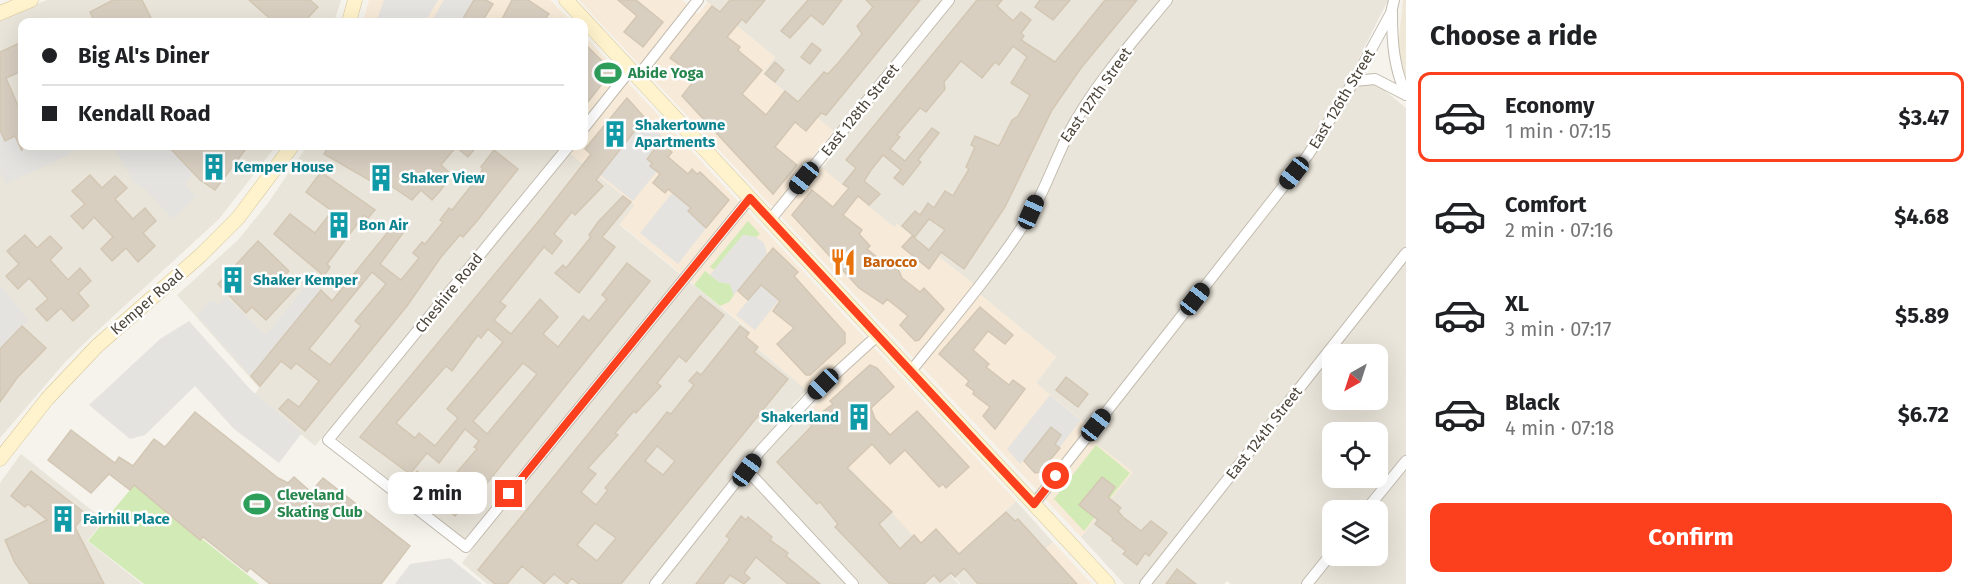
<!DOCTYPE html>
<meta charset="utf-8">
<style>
body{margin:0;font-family:"Fira Sans",sans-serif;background:#f2f2f2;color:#202124;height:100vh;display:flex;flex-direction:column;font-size:22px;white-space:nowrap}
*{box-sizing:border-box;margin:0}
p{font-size:20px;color:#757577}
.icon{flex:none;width:33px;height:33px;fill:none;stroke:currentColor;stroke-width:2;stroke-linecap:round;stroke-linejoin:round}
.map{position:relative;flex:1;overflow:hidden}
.sheet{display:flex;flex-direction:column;background:#fff;width:570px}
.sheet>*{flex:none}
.guide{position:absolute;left:18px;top:18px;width:570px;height:132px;border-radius:12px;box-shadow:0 6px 24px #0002;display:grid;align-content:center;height:132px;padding:0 24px;background:#fff}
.needle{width:39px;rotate:219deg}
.tools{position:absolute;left:1322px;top:344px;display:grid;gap:12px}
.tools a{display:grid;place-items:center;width:66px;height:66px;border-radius:12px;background:#fff;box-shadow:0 6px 24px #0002;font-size:30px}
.end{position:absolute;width:27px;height:27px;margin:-14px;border:8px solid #fc3f1d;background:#fff;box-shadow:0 0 0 3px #fff}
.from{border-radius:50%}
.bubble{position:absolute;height:42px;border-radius:12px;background:#fff;box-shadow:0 6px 24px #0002;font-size:20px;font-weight:700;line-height:42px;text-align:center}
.car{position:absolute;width:18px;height:36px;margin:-18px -9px;border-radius:8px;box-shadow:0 0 4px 2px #0007;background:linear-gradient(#222 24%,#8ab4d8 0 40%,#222 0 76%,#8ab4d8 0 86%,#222 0)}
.guide b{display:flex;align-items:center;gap:21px;height:57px;font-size:22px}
.guide b+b{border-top:2px solid #e0e0e0}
.guide i{width:15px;height:15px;background:#202124}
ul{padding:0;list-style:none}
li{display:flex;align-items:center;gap:18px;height:90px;margin:0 12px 9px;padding:0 12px;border:3px solid transparent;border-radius:12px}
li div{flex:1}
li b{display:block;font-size:22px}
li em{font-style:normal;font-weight:700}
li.active{border-color:#fc3f1d}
li>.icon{width:54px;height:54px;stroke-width:1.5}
h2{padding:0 24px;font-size:27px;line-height:72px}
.action{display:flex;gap:12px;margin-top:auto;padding:12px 24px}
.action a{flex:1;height:69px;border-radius:12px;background:#fc3f1d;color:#fff;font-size:24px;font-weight:700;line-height:69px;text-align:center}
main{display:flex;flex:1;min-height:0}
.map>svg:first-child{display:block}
.residential{fill:#eae5da;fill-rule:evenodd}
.commercial{fill:#f7ead8}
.education{fill:#efe8d6}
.green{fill:#d2eab5}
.parking{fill:#e5e3e0}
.building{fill:#d8cfc1;stroke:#d3c7b4;stroke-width:1.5;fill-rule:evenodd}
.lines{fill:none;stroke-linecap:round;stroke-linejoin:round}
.street-casing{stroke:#c2bbae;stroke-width:12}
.secondary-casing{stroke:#d6c79b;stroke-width:15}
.street{stroke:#fff;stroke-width:10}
.secondary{stroke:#fff3cd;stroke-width:14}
.route{stroke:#fc3f1d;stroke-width:8}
.labels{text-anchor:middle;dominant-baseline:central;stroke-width:5;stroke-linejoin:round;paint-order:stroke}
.leisure-label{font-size:15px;font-weight:bold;fill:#27864d;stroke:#fff;text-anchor:start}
.street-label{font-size:15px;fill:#4b4439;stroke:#fff}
.culture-label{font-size:15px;font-weight:bold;fill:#0d838f;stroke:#fff;text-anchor:start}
.food-label{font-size:15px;font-weight:bold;fill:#c56008;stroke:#fff;text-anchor:start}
</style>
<main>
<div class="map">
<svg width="1406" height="584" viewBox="0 0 1406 584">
<rect width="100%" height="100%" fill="#f6f3ec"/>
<g class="residential">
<polygon points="47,0 341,0 334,22 22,22 22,146 276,146 219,219 94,334 66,361 0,438 0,18"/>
<path d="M705 0H1388L1355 66 1406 108V584H1231L1227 581 1224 584H1124L1081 537 1132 472 1091 440 1097 433 1036 383 1056 357 971 287 973 284 897 224 894 228 822 169 844 140 762 73 775 57ZM1332 354H1377V399H1332ZM1332 432H1377V477H1332ZM1332 510H1377V555H1332Z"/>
<polygon points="307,146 561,146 635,205 620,225 751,332 746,339 807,390 792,405 959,584 487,584 462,563 474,547 328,431 315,446 254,395 259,388 177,295 238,240 268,203"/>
<polygon points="21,454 104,520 87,541 142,584 0,584 0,483"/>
<polygon points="1016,501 1053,542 1007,584 961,584 945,568"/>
</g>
<g class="commercial">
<polygon points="369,0 550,0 572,22 363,22"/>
<polygon points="579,0 682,0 698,14 708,2 775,57 763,74 834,131 811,159 894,227 897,224 974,284 971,287 1056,357 1036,383 1087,424 1081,432 1133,472 1081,537"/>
<polygon points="584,35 1016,501 944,569 803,417 819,401 746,338 751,331 620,224 635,205 561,146 584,146"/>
<polygon points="1053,542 1092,584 1007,584"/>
</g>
<polygon class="education" points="1403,0 1406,0 1406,77 1398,47"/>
<g class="green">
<polygon points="748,221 760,234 756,237 743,235 714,270 710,267"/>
<polygon points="705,271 719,282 730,284 734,295 729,302 720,306 694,285"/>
<polygon points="1096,445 1130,473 1084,531 1054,499"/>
<polygon points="134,485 259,584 144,584 88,541"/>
</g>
<g class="parking">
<polygon points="384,0 438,0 425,22 376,22"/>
<polygon points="444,0 474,0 461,22 431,22"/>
<polygon points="645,118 664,138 647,158 657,171 633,201 600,175"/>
<polygon points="0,130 5,141 22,133 22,146 78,146 68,155 6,184 0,171"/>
<polygon points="112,146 212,146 185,185 196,196 173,219 146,190 135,183"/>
<polygon points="672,193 691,208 689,211 706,228 678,264 640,233"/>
<polygon points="743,235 756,237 764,243 767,254 734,295 730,284 719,282 710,275"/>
<polygon points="310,281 331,299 260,386 197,315 211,300 219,305 226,297 266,335"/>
<polygon points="0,285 28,320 0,349"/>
<polygon points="761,285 779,300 755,330 736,315"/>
<polygon points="189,321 251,390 302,433 279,463 234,429 195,386 145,435 130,439 89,405 160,339"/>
<polygon points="1050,395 1081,420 1060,447 1055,444 1061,435 1051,427 1020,464 1007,449"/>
<polygon points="450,558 482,584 395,584 410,564"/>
</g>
<g class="building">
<polygon points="113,0 142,0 153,22 95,22 90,12"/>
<polygon points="249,0 310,0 318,7 304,22 274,22"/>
<polygon points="474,0 486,0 493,4 482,22 461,22"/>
<polygon points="512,0 528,0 549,14 543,22 508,22 502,19"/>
<polygon points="618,0 636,0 663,22 643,47 624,32 637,16"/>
<polygon points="730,0 765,0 746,23 742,19 727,37 740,47 738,50 741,53 762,70 742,94 766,115 785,91 798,102 824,72 828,74 838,63 862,34 857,26 873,7 866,0 920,0 826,115 821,113 806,131 795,122 775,147 797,165 773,194 682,96 697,77 670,58 712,6 720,12"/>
<polygon points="808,0 842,0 823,25 811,15 790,38 781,31"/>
<polygon points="977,0 1002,0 997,6 1013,21 1021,12 1031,20 1021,33 1024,36 1021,40 1055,62 1105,0 1137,0 1081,68 1052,110 1005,207 964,269 941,252 929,269 902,247 912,236 929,250 945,230 929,219 915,237 902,226 915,211 920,215 928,203 934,208 945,191 953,196 969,169 966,167 975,147 971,145 975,136 999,146 1012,120 1018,116 1030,95 1011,83 1027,57 1013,46 999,65 995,62 982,78 961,61 944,82 945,89 926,112 920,108 897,135 900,137 890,149 905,161 932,128 939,133 918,160 921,162 903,185 894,178 901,170 883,155 871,170 864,181 880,194 869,205 858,196 843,215 862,230 859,234 870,246 867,249 890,268 892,265 899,271 902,278 920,292 924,288 944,309 919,340 915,341 900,325 908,316 887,299 883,304 859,288 792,215 812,190 833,207 849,188 843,184 856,168 846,160"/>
<polygon points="1040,0 1070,0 1053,20 1035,7"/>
<polygon points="22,42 22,71 6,78 22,115 22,151 15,136 5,141 0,130 0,52"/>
<polygon points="584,43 616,75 608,76 584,107"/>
<polygon points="812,43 821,50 810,64 801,57"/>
<polygon points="775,62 784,70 775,82 765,74"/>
<path d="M627 98 645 118 596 180 603 186 575 215 572 212 554 234 562 241 552 254 544 247 500 302 506 306 494 320 511 334 540 299 558 317 543 334 558 347 583 316 589 321 607 299 602 295 627 263 650 281 471 503 468 501 455 516 410 479 417 471 434 485 438 481 445 486 477 449 474 447 479 441 465 429 439 463 427 453 410 474 360 437 542 217 591 154 585 149ZM488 329 503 342 447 409 458 418 435 446 419 433 415 438 396 423 446 366 452 371 478 335 481 338ZM523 363 537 374 487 434 473 421Z"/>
<polygon points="660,142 672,152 668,157 688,174 692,169 697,174 700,172 729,200 706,228 688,211 691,208 668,189 665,193 653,183 660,174 650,166 652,163 647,159"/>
<polygon points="168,146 248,146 215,190 200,180"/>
<polygon points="329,146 477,146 468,157 456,147 441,165 452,175 440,191 432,200 421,190 412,200 391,186 388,191 324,154"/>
<path d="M494 150 518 169 477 221 463 237 460 235 441 257 407 306 305 431 279 409 288 399 299 407 319 381 296 363 291 369 281 361 260 386 251 376 321 290 332 301 400 217 409 225 380 264 401 280 419 258 413 253 422 242 425 244 443 222 440 220 449 208 452 210 475 181 483 169 481 167ZM372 272 386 284 355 321 361 326 330 365 309 349Z"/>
<polygon points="321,172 375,210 368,218 364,215 327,264 330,267 324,276 274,234 290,214 315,233 332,211 306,192"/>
<polygon points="90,175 102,188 115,176 127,188 115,199 133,219 145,208 156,221 143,233 155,246 138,262 126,248 112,261 101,249 113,237 94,217 83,229 71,216 85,204 72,191"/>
<polygon points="623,196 631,202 602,237 615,247 579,293 555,273 563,265 566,268 591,237 589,235 598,222"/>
<polygon points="25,235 37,248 50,236 62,248 50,260 68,280 80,268 91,281 78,293 89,306 73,321 61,308 47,321 36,309 48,299 29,278 18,289 6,276 19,264 7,251"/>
<polygon points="258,241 289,271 284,276 296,288 266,320 252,307 246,313 218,284"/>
<polygon points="773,248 798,272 794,276 845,333 845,343 810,375 806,375 777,344 794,328 773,311 780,301 761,285 748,300 738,291"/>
<path d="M700 296 724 315 686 362 679 356 657 383 661 386 636 413 634 411 615 433 618 435 588 468 596 474 581 492 596 505 608 490 605 488 660 421 667 412 671 414 694 385 689 381 697 372 701 375 740 326 749 333 746 337 758 347 754 352 788 379 621 584H579L572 578 567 584 554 574 544 584 522 566 507 584H495L478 570ZM657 446 675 461 663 475 645 461ZM595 523 616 538 597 561 577 545Z"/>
<polygon points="980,307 1013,335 1005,344 988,331 973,350 989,364 986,367 1009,385 1013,380 1025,389 995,429 983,416 990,407 973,394 974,391 966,385 969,381 939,354"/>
<polygon points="22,326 46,348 17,378 0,402 0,349"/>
<polygon points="870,365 877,368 894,387 871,408 875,419 890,435 917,411 969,467 946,488 943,484 939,487 905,450 890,464 872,444 847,468 892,512 879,524 900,549 914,535 921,543 936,529 959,554 1006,512 1015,521 1018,519 1077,584 978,584 964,568 955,577 951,573 940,582 934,575 924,584 890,584 835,527 838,524 820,502 817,504 777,462 812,426 810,424 818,415 833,404 830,401"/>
<polygon points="1066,377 1088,394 1078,407 1056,390"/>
<polygon points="195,412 278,478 288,483 294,477 311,492 323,478 410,546 381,584 270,584 250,568 247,572 203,537 200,540 134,485 130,490 109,474 91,493 48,460 71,430 115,463 119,457 133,466 154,439 165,447"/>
<polygon points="1051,427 1061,435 1055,444 1060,448 1040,472 1035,473 1024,461"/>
<polygon points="31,471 86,514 75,527 104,584 30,584 15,563 5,540 47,520 28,504 25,507 11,496"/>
<polygon points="1102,477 1115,487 1108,497 1121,508 1118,511 1123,517 1141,531 1151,521 1167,533 1149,556 1145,553 1137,565 1123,554 1126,551 1112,540 1113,538 1095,524 1098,520 1079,505"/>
<polygon points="741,516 746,520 748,517 772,537 770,540 788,553 786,556 820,584 788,584 756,557 744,573 750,578 744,584 730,575 723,584 696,584 730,539 726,536"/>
<polygon points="1177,569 1196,584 1166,584"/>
</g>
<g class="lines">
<defs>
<g id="street">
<path d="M1392 13C1392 43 1394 68 1406 95"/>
<polyline points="638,76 698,0"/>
<polyline points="1354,81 1375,79 1406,95"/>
<polyline points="584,128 631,69"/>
<polyline points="569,146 328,440 466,547 750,198"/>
<polyline points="770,220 949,0"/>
<path d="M911 371C952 320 995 270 1030 215 1048 185 1058 150 1076 120 1101 77 1135 39 1167 0"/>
<polyline points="747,470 853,584"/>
<polyline points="1034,504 1308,155 1354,81 1391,13 1394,0"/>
<polyline points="1366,510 1406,461"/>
<polyline points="655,584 761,450 810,397 877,336"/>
<polyline points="1145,584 1406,253"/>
<polyline points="1307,584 1332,553"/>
</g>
<g id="secondary">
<polyline points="566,0 1108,584"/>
<polyline points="0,13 31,0"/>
<polyline points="349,22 355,0"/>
<polyline points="0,459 47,399 97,346 201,255 238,218 292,146"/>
</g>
</defs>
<use href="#street" class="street-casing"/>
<use href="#secondary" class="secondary-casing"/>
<use href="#street" class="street"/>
<use href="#secondary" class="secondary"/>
</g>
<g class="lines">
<polyline class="route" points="509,494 750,198 1034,504 1056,476"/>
</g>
<defs>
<symbol id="stadium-bare" viewBox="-9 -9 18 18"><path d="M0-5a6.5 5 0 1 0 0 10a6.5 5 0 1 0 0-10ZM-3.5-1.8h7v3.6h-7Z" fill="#2e9e5b" stroke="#fff" stroke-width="2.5" paint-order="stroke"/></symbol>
<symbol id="building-bare" viewBox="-9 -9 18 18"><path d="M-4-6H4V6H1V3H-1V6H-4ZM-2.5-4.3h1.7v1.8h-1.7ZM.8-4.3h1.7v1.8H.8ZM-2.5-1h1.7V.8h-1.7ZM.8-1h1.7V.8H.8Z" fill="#0f9aa8" stroke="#fff" stroke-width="2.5" paint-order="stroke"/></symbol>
<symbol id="restaurant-bare" viewBox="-9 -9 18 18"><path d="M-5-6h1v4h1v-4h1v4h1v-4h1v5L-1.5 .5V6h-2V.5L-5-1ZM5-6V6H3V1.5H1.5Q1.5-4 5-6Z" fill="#e8710a" stroke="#fff" stroke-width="2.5" paint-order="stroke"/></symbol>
</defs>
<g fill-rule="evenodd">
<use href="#stadium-bare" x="589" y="54" width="38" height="38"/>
<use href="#building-bare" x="596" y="115" width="38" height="38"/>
<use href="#building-bare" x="195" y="148" width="38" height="38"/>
<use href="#building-bare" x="362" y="159" width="38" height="38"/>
<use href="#building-bare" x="320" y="206" width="38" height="38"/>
<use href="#restaurant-bare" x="824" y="243" width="38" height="38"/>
<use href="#building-bare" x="214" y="261" width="38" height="38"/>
<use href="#building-bare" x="840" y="398" width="38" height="38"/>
<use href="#stadium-bare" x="238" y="485" width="38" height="38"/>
<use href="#building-bare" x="44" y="500" width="38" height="38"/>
</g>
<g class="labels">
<g class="leisure-label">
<text x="628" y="73">Abide Yoga</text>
<text x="277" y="495">Cleveland<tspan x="277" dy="17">Skating Club</tspan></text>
</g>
<g class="street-label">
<text transform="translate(1096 95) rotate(-55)">East 127th Street</text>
<text transform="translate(1342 99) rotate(-59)">East 126th Street</text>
<text transform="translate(860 110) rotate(-51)">East 128th Street</text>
<text transform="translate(449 293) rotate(-51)">Cheshire Road</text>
<text transform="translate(147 302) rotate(-41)">Kemper Road</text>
<text transform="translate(1264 433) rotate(-52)">East 124th Street</text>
</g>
<g class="culture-label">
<text x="635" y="125">Shakertowne<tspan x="635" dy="17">Apartments</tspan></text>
<text x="234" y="167">Kemper House</text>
<text x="401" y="178">Shaker View</text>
<text x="359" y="225">Bon Air</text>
<text x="253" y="280">Shaker Kemper</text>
<text x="839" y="417" text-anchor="end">Shakerland</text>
<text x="83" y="519">Fairhill Place</text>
</g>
<g class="food-label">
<text x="863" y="262">Barocco</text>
</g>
</g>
</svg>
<div class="tools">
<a><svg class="needle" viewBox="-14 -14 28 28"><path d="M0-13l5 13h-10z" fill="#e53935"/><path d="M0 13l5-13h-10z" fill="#757577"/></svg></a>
<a><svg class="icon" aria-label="locate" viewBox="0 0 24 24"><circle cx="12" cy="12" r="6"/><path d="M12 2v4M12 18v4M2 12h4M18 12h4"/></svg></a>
<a><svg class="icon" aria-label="layers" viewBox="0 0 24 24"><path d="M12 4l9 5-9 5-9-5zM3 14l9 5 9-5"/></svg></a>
</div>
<i class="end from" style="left:1056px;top:476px"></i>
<i class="end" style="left:509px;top:494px"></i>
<div class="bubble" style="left:388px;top:472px;width:99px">2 min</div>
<i class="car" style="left:1294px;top:173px;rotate:218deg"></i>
<i class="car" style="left:804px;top:178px;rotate:219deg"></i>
<i class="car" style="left:1031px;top:212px;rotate:24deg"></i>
<i class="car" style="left:1195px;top:299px;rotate:38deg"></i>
<i class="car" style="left:823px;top:384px;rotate:225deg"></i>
<i class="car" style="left:1096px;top:425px;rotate:38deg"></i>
<i class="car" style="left:747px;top:470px;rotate:36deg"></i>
<div class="guide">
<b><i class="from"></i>Big Al's Diner</b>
<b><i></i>Kendall Road</b>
</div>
</div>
<section class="sheet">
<h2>Choose a ride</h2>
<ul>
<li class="active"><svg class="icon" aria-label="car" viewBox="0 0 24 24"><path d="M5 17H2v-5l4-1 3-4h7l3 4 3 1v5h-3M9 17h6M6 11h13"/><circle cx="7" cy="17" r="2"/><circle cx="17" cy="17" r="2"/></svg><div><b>Economy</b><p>1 min · 07:15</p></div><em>$3.47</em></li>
<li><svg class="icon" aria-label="car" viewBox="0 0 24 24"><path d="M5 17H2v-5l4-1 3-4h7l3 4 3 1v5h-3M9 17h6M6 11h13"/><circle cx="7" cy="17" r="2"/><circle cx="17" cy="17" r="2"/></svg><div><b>Comfort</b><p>2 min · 07:16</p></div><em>$4.68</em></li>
<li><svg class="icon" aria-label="car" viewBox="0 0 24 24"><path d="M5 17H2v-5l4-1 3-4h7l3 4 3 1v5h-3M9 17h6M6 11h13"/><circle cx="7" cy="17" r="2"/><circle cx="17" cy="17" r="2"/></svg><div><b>XL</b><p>3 min · 07:17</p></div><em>$5.89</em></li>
<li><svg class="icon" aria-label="car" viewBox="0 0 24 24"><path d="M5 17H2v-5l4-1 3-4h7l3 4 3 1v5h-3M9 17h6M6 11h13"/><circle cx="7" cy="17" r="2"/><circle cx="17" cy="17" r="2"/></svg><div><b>Black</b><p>4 min · 07:18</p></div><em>$6.72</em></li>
</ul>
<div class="action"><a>Confirm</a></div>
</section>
</main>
